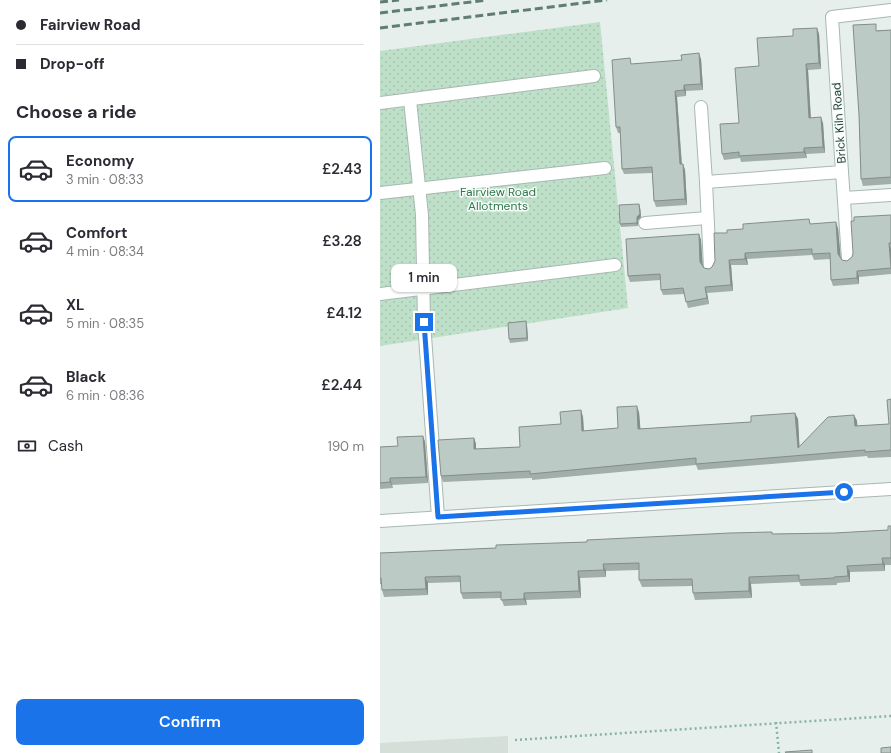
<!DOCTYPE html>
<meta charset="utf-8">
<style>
body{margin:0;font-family:"DM Sans",sans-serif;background:#f2f2f3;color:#2b2b33;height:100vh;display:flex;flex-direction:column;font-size:15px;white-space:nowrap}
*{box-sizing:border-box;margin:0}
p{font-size:13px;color:#7c7c81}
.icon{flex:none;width:22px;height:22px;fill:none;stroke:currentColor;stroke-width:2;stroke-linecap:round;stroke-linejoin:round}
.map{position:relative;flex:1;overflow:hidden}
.sheet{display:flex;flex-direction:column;background:#fff;width:380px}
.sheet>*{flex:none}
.top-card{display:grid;align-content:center;height:88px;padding:0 16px;background:#fff}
.end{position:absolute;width:18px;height:18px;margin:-9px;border:5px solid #1a73e8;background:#fff;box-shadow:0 0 0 2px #fff}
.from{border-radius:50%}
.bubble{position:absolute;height:28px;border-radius:8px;background:#fff;box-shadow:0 1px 3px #0004;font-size:13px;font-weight:600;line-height:28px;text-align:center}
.top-card b{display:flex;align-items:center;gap:14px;height:38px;font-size:15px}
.top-card b+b{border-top:1px solid #e1e1e2}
.top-card i{width:10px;height:10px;background:#2b2b33}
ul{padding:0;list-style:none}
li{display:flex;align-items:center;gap:12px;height:66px;margin:0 8px 6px;padding:0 8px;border:2px solid transparent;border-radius:8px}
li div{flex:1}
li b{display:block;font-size:15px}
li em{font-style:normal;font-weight:600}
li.selected{border-color:#1a73e8}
li>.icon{width:36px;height:36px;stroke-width:1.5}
h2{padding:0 16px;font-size:18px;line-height:48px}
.pay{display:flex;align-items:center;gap:10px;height:44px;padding:0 16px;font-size:15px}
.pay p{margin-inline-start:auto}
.primary-button{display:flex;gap:8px;margin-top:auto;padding:8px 16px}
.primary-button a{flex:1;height:46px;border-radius:8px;background:#1a73e8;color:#fff;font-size:16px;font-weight:600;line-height:46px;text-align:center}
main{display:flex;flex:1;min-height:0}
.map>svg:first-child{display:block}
.built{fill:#d4dfda}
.garden{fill:url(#garden-dots)}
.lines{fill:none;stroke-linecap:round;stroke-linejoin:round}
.minor-casing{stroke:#a8b8b2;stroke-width:14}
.path{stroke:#86b3a5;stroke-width:2.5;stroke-dasharray:2 3;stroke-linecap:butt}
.minor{stroke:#fff;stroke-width:12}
.rail{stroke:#5f7d75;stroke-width:3;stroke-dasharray:8 4;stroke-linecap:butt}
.wall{fill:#a1aea9}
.shaded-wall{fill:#838d89}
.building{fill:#bbcac4;stroke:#838d89}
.route{stroke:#1a73e8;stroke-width:5}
.labels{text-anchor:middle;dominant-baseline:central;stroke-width:3;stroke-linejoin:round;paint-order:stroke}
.street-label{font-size:12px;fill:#24423a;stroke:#f7fbf9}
.park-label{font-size:12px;fill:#2d7a4b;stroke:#f7fbf9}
</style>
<main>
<section class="sheet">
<div class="top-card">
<b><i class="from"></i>Fairview Road</b>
<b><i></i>Drop-off</b>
</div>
<h2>Choose a ride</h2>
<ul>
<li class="selected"><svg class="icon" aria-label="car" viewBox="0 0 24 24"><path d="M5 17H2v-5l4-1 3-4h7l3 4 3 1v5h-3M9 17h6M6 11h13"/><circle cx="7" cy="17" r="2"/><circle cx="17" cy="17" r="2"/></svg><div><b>Economy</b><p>3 min · 08:33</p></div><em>£2.43</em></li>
<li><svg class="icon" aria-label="car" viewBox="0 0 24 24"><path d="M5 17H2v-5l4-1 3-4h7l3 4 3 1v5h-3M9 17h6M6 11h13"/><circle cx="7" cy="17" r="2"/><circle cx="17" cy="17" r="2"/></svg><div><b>Comfort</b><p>4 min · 08:34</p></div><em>£3.28</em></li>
<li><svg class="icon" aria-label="car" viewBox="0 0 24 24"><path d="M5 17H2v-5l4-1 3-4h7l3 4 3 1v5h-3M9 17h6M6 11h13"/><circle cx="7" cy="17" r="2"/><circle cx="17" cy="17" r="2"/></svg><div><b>XL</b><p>5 min · 08:35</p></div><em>£4.12</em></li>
<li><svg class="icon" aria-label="car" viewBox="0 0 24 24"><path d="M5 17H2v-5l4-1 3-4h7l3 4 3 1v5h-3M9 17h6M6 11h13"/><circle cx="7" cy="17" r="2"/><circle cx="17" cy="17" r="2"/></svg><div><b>Black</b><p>6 min · 08:36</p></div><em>£2.44</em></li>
</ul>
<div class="pay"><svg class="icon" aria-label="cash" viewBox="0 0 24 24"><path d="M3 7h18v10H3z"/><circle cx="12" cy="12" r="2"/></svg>Cash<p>190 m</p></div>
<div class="primary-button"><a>Confirm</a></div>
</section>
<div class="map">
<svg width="511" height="753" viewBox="0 0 511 753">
<defs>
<pattern id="garden-dots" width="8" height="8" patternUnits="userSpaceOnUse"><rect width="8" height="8" fill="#bfe0c8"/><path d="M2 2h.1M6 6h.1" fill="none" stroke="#a4c1ad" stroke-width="1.8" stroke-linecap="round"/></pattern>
</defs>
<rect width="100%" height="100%" fill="#e6efeb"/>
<polygon class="built" points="128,736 128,753 0,753 0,743"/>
<polygon class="garden" points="220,22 248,308 0,346 0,51"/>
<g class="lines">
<defs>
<g id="minor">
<polyline points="30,100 42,215 44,322 58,517"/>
<polyline points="0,103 214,76"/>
<polyline points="321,107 326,182 462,172 452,17 511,10"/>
<polyline points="462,172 468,259"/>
<polyline points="326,182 330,267"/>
<polyline points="0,193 225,168"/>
<polyline points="464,198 511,195"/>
<polyline points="265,223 327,218"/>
<polyline points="0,294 235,265"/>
<polyline points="0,521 511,489"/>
</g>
</defs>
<use href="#minor" class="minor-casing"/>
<g class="path">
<polyline points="396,722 399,753"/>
<polyline points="135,740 511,716"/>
</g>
<use href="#minor" class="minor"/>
<g class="rail">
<polyline points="0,2 19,0"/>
<polyline points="0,13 107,0"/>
<polyline points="0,28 227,0"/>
</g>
</g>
<g class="wall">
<polygon points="437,28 439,34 441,69 428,70 431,118 443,123 445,153 426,154 427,158 361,162 360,158 344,160 342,154 359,123 379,66 413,36"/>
<polygon points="498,30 511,30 511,184 483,186 481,179 479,115"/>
<polygon points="321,59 323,90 306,91 306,96 297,97 302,164 303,164 305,170 307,205 276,207 274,201 272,173 244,174 242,169 240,133 238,133 236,127 252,64"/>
<polygon points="259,204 260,207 261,217 258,220 258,226 241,227 240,224"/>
<polygon points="511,215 511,274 479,277 479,284 453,286 451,280 450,259 434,260 432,255 367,259 368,265 351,265 353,291 327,293 329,304 308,308 304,294 283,295 281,290 281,280 250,282 248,276 319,234 321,240 322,265 324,268 329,269 332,267 335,261 347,233 431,224 458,228 460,257 462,260 467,261 472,257"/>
<polygon points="147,325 148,341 130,343 129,339"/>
<polygon points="511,399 511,457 488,458 487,456 318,470 316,465 152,480 152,478 63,482 61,476 94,438 96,444 96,449 140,447 181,424 201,410 203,417 204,431 238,428 259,412 260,429 371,422 415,413 418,419 419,447 474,415 477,421 477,426 509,424"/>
<polygon points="43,436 45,442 48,483 12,485 13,488 0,489 0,447 18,446"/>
<polygon points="511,526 511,565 505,565 505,571 470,572 470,582 457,583 457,585 421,586 419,582 371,584 372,598 315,600 313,593 312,586 262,587 259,580 259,570 226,571 226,577 200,578 201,598 146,600 147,605 124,606 121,598 83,599 81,593 81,582 48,583 48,595 4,597 2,590 2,584 0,584 0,553 116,548 207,542 392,532 392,534 455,533 508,530"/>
</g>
<g class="shaded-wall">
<polygon points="437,28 439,34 441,69 439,63"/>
<polygon points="319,53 321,59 323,90 321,84"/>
<polygon points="426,64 428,70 431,124 429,118"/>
<polygon points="304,85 306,91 306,96 304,90"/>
<polygon points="295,91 297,97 302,170 300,164"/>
<polygon points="441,117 443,123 445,153 443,147"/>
<polygon points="424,148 426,154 427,158 424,152"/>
<polygon points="303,164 305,170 307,205 305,199"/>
<polygon points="259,204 260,207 261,217 258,220 258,226 257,223 257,217"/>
<polygon points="456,222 458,228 461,260 458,254"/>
<polygon points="319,234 321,240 323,268 320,262"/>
<polygon points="509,243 511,249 511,269 511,268"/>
<polygon points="365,253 367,259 368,265 365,259"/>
<polygon points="349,260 351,265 353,291 351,285"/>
<polygon points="477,271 479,277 479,284 477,278"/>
<polygon points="325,287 327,293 329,304 327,298"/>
<polygon points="146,321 147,325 148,341 147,338"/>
<polygon points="257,406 259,412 261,435 258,429"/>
<polygon points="201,410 203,417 204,437 202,431"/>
<polygon points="415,413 418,419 420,454 418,448"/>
<polygon points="474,415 477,421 478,432 475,426"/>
<polygon points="43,436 45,442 48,483 46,477"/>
<polygon points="94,438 96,444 96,456 94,449"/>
<polygon points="10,478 12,485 13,488 10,482"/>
<polygon points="502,558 505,565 505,571 503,564"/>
<polygon points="223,564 226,571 226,577 224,570"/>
<polygon points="467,566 470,572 470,582 468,576"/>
<polygon points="198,571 200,578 201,598 199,591"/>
<polygon points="45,577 48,583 48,595 46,589"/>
<polygon points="369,577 371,584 372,598 369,591"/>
<polygon points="144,593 146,600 147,605 144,599"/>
</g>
<g class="building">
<polygon points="496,24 496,31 511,30 511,177 481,179 479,115 473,25"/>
<polygon points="437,28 439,63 426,64 429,118 441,117 443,147 424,148 424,152 359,156 359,152 342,154 340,124 359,123 355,68 379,66 377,38 413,36 413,29"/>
<polygon points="319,53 321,84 304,85 304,90 295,91 300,164 303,164 305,199 274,201 272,167 242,169 240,127 236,127 232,60 250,58 251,64 302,60 301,55"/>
<polygon points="259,204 260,214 257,217 257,223 240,224 239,205"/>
<polygon points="511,215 511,243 509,243 511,268 477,271 477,278 451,280 450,253 432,254 432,249 365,253 365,259 349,260 351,285 325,287 327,298 306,302 303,288 281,290 280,274 248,276 246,239 319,234 320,262 324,268 329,269 332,267 335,261 334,233 347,233 347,230 363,229 363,224 429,219 430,224 456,222 458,254 462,260 467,261 472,257 473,253 471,221 474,221 474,217"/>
<polygon points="146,321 147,338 129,339 128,323"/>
<polygon points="511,399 511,450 485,452 485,450 316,464 316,458 150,474 150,471 61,476 58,440 94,438 94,449 140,447 139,427 181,424 180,412 201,410 202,431 238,428 237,407 257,406 258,429 371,422 371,416 415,413 418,448 448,417 474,415 475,426 509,424 507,400"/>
<polygon points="43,436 46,477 10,478 10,482 0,483 0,447 18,446 17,437"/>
<polygon points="508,526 511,526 511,558 502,558 503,564 467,566 468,576 454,577 454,578 419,580 419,575 369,577 369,591 313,593 312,579 259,580 259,563 223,564 224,570 198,571 199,591 144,593 144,599 121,600 121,592 81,593 80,576 45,577 46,589 2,590 1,578 0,578 0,553 116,548 116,545 207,542 207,540 350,533 392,532 392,534 455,533 508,530"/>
<polygon points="511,747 511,753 501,753 501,748"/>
<polygon points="432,750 432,753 406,753 405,752"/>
</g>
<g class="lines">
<polyline class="route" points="44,322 58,517 464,492"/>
</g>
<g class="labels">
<g class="street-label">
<text transform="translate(459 123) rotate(-94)">Brick Kiln Road</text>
</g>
<g class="park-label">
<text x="118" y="192">Fairview Road<tspan x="118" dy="14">Allotments</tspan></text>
</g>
</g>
</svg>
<i class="end from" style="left:464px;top:492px"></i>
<i class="end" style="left:44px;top:322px"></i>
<div class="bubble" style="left:11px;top:264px;width:66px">1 min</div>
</div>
</main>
